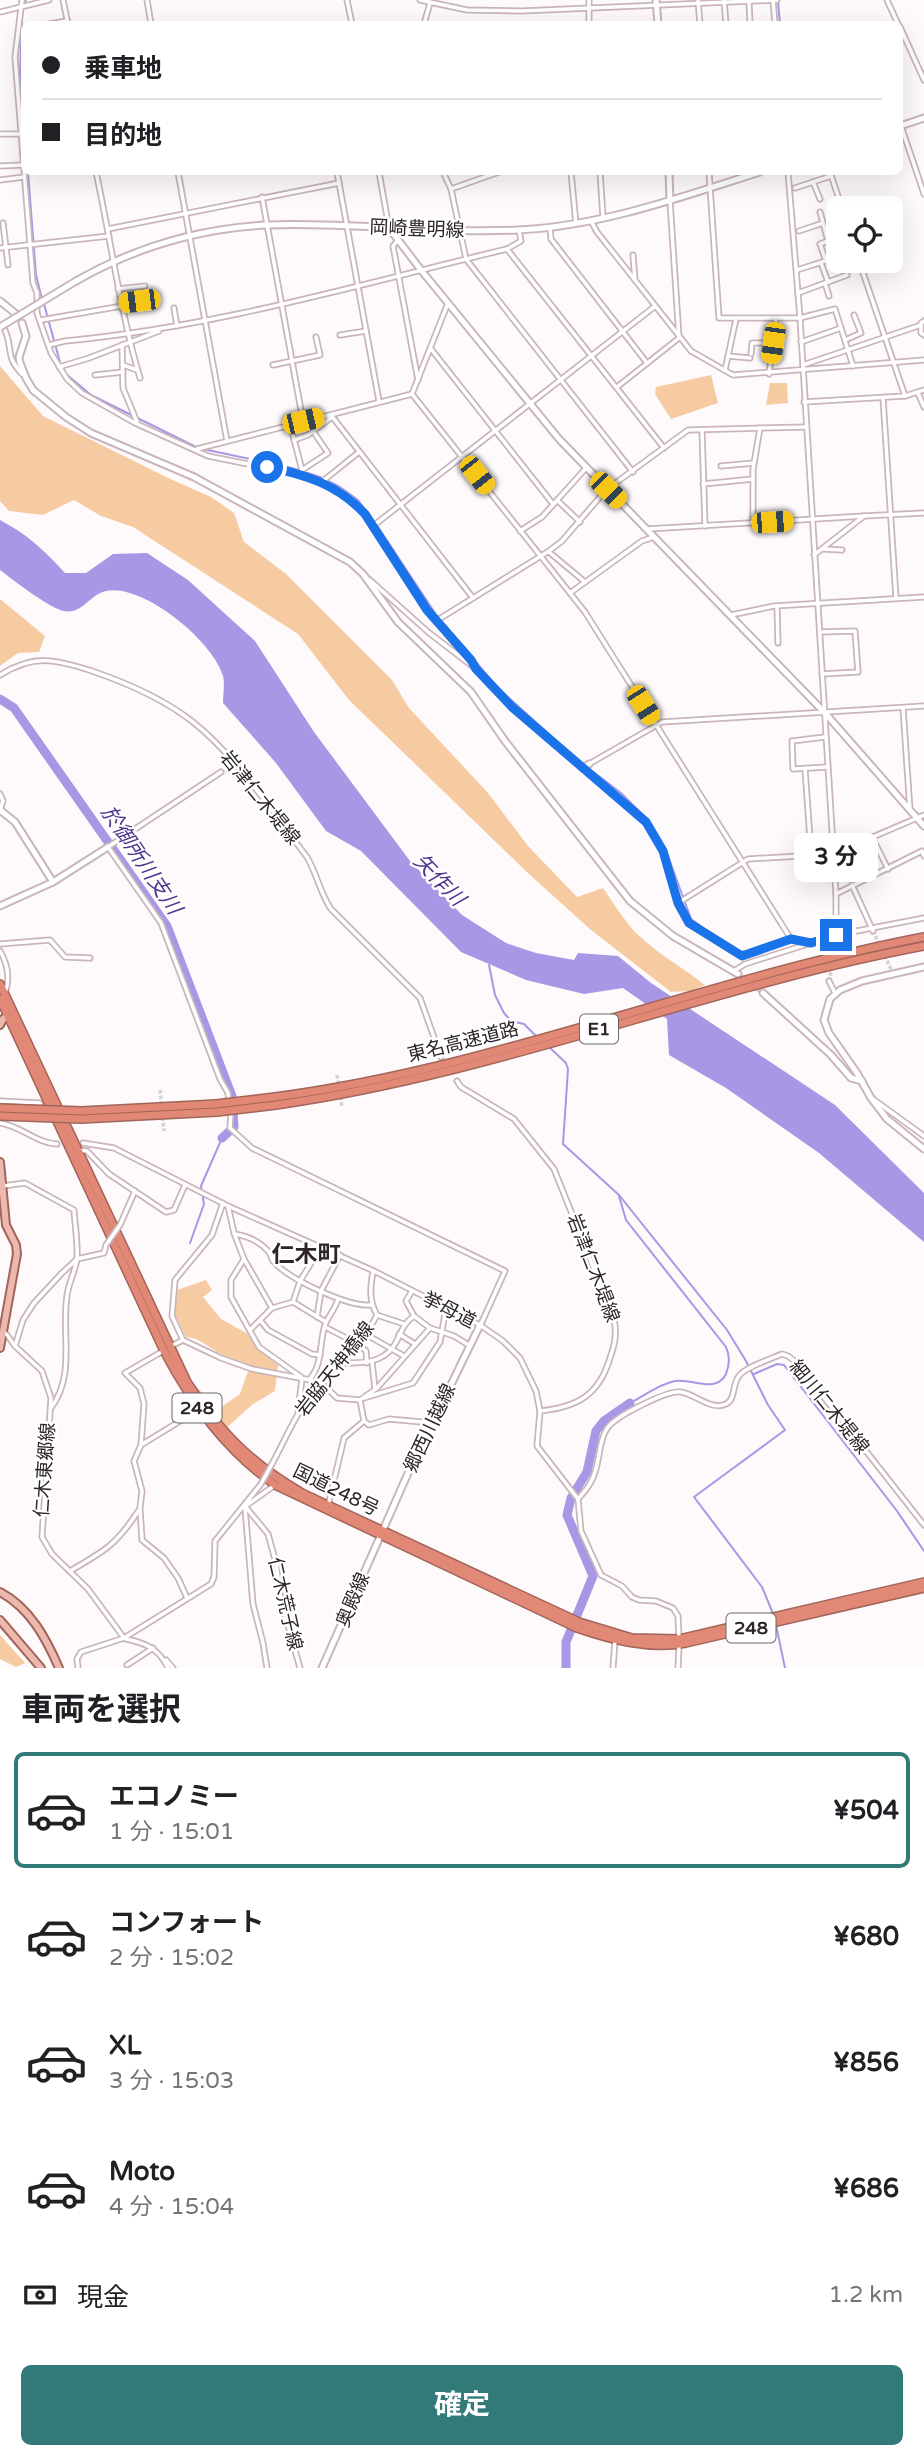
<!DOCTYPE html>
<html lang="ja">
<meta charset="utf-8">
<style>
body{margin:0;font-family:"Varela Round","Noto Sans JP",sans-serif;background:#f2f2f2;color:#202124;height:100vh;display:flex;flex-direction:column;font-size:26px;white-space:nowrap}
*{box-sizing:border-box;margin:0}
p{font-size:23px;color:#757577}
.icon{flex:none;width:38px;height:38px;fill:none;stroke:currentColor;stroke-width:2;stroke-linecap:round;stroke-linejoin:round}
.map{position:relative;height:1668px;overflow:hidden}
.details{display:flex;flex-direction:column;background:#fff;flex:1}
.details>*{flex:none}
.guide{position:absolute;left:21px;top:21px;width:882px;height:154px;border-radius:10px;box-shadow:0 7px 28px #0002;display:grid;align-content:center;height:154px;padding:0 21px;background:#fff}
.tools{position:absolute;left:826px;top:196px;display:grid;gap:14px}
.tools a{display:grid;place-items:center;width:77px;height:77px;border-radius:10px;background:#fff;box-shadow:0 7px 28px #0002;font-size:35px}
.end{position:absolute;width:32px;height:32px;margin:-16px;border:9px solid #1a73e8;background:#fff;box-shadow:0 0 0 4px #fff}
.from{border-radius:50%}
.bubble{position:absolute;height:49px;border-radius:10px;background:#fff;box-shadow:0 7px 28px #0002;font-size:23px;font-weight:700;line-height:49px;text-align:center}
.car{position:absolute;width:21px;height:42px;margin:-21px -10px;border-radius:9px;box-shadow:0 0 5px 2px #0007;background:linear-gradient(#f5c518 24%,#345 0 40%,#f5c518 0 76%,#345 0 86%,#f5c518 0)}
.guide b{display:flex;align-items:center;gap:24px;height:66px;font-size:26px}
.guide b+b{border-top:2px solid #e0e0e0}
.guide i{width:18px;height:18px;background:#202124}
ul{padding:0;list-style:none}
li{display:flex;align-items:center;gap:21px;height:116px;margin:0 14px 10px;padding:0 7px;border:4px solid transparent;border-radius:10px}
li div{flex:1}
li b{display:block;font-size:26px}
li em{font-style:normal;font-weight:700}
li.selected{border-color:#317a78}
li>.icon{width:63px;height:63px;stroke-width:1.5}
h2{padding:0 21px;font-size:32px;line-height:84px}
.pay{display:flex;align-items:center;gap:18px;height:77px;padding:0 21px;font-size:26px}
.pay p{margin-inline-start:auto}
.button{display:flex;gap:14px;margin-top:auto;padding:14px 21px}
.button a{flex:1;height:80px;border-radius:10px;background:#317a78;color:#fff;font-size:28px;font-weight:700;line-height:80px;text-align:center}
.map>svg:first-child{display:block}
.green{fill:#f7cba1}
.water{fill:#a797e5}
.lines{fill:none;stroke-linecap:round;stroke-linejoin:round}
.stream{stroke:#a797e5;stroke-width:2}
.river{stroke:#a797e5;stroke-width:9}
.street-tunnel{stroke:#d4cfd1;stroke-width:3.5;stroke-dasharray:3.5 2;stroke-linecap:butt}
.secondary-tunnel{stroke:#d4cfd1;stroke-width:5;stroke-dasharray:5 2.5;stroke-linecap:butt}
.street-casing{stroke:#cab5bb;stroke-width:7}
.secondary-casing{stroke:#cab5bb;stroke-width:9}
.primary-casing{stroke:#a2655a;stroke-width:10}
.highway-casing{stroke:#a2655a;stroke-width:10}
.street{stroke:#fff;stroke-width:3.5}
.secondary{stroke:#fff;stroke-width:5}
.primary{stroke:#edb8ad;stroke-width:6}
.highway{stroke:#e18876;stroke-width:7}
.street-bridge-casing{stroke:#cab5bb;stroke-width:7;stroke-linecap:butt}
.secondary-bridge-casing{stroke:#cab5bb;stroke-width:9;stroke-linecap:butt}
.highway-bridge-casing{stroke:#a2655a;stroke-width:10;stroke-linecap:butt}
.street-bridge{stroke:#fff;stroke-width:3.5}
.secondary-bridge{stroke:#fff;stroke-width:5}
.highway-bridge{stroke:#e18876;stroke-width:7}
.route{stroke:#1a73e8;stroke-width:9}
.labels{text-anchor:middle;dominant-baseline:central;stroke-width:5;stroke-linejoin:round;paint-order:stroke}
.shield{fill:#fff;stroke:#6c6668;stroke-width:2}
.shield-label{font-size:18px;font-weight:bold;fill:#2d2527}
.street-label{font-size:19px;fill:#2d2527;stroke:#fff}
.water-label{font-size:21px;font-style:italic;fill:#50368f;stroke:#fff}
.quarter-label{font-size:23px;font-weight:bold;fill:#2d2527;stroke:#fff}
</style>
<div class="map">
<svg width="924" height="1668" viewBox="0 0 924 1668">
<rect width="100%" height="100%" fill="#fefafb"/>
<g class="green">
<path d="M0 366 43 416 168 478 211 497 234 513 244 542 286 574 392 680 409 708 488 793 528 846 577 897 603 888C613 902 623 919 635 932 656 953 682 967 705 985L691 991 671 992 591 930 529 874 349 700 298 634 133 527 101 516 74 500 43 515 9 511 0 501Z"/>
<polygon points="711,375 718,403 671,419 655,394 656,387"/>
<polygon points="770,383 787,383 788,403 766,405"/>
<polygon points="0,599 45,636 39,652 18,653 0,666"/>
<polygon points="206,1280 212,1290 203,1297 221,1319 250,1335 257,1349 278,1365 275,1391 253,1404 225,1429 195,1390 198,1389 220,1408 240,1394 250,1365 221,1354 196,1339 186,1337 175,1314 177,1290"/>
<polygon points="0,1635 25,1663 16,1667 0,1659"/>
</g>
<path class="water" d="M0 520C27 534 45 551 65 573H86L113 554 147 553 188 580 255 641 314 732 410 861 462 915 506 943 536 953 574 960 578 953 618 956 651 983 835 1105 924 1193V1242L819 1153 726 1088 669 1055 667 1019 623 988 584 994 526 980 461 952 361 851 326 831 276 763 223 703C223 695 225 683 223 676 214 642 143 583 106 591 90 594 82 615 64 611 49 608 13 580 0 570Z"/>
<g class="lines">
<g class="stream">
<polyline points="778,1 780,24"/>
<polyline points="22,12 26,0"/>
<polyline points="22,17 20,78 24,134"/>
<polyline points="28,172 36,275 42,299"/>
<polyline points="44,304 61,366"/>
<polyline points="66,374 91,395 198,448"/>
<polyline points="203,449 292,468 320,477 340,487 358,500 378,527 437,616 498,688 579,761 621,793 649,821 665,848 691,919 725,944"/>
<polyline points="738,952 750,951"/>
<polyline points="489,965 495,995 504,1013 511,1021 524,1024 537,1037"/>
<polyline points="549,1047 566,1063 568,1069 563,1144 619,1195 727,1330 746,1361 768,1405 785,1430 694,1497 762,1587 774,1616"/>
<path d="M619 1196 626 1220 726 1347C730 1356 730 1364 726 1374 716 1394 692 1378 675 1381 659 1384 644 1396 630 1403"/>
<polyline points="190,1243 204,1204 201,1186 222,1138"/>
<polyline points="754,1374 777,1364 784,1365 897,1511 924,1551"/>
<polyline points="776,1625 785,1668"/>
</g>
<g class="river">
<polyline points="0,699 14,708 167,926 232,1096 234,1127 222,1138"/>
<polyline points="566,1668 566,1642 593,1576 567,1515 571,1498 587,1472 596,1431 604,1421 630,1403"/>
</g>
<g class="street-tunnel">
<polyline points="873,931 891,969"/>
<polyline points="833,958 836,940"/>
<polyline points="829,981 832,966"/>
<polyline points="337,1075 342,1107"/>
<polyline points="160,1090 164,1131"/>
</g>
<polyline class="secondary-tunnel" points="738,974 763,993"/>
<defs>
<g id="street">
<polyline points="22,0 15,57 33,283 37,293 37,313 51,353 67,379 82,393 135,423 208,456 303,475 341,492 365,514 427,609 476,669"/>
<polyline points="63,0 68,24"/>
<polyline points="147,0 151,24"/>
<polyline points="347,0 352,24"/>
<polyline points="420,0 467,10 521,11 777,0"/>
<polyline points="589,0 589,24"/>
<polyline points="698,0 700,24"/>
<polyline points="724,0 726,24"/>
<polyline points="773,0 775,24"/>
<polyline points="887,0 898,24"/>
<polyline points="749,2 750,24"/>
<polyline points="0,12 49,0"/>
<polyline points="49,24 67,21"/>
<polyline points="424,24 430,3"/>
<polyline points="900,27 924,80"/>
<polyline points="901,126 924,194"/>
<polyline points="0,134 24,134"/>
<polyline points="0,166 23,165"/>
<path d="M96 172C111 241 120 311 140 378"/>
<polyline points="178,172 227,441"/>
<polyline points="337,172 379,401"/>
<polyline points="379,172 389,228"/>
<polyline points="443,172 451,189 466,259 633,472"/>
<polyline points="571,172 576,224"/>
<polyline points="600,172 603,217"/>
<polyline points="709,172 719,318 800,318 835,309 853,366"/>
<polyline points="788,172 800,318 836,894 836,940"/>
<polyline points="830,172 842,208"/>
<polyline points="0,180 24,177"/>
<polyline points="813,182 820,199"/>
<polyline points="795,188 831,176"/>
<polyline points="451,189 499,172"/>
<polyline points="262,197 303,421"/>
<polyline points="820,212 828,241 820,244 826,261"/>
<polyline points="591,221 597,232 691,351 733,375 924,360"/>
<polyline points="3,223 8,265"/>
<polyline points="550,227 551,239 647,363"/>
<polyline points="108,229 339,183"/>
<polyline points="799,231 823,223"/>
<polyline points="398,240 393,246 418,380"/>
<polyline points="0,248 109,236"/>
<polyline points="507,249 664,448"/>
<polyline points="633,255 635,280"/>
<polyline points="821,263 828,282"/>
<polyline points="797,270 838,257"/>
<polyline points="825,283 829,296"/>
<polyline points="118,289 145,286"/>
<polyline points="798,293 847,275"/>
<polyline points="121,303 139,301"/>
<polyline points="174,308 177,326"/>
<polyline points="41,320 122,306"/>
<polyline points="924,321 921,323 921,333 924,335"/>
<path d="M5 330C14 351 4 354 22 374"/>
<polyline points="340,335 366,331"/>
<polyline points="845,340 861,333 854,315"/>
<polyline points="801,342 841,328"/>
<path d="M49 345 65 341C216 327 361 284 507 249L521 241 519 230"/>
<polyline points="122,345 123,388 137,422"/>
<polyline points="431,349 553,504"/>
<polyline points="751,354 752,343 773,343"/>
<polyline points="728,356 750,358"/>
<polyline points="123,365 137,370"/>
<polyline points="273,365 320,355 316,337"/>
<polyline points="803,365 921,325"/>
<polyline points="59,367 89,358 159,331"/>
<polyline points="725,370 736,319"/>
<polyline points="769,374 776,319"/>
<polyline points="95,375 123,372"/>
<polyline points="617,387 679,338 670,201"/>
<polyline points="918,393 924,407"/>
<polyline points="412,394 585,612 791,939 811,943"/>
<polyline points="412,394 448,303"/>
<polyline points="905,396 924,390"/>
<polyline points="883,398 896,598"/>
<polyline points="804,402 905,396 859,261"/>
<polyline points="331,415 473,598"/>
<polyline points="290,424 302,470"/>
<polyline points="702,430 705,526"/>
<polyline points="294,440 308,435 332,417"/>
<polyline points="197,449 412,394"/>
<polyline points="721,466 754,463"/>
<polyline points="302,470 328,453 313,431"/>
<polyline points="323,481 359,452"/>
<polyline points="703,484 753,479"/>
<polyline points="557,500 580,522"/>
<polyline points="753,523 753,469 760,428"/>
<polyline points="373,526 654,307"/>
<polyline points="648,529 864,516"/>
<polyline points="520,531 542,517 586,468"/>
<polyline points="823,549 842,550"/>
<polyline points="549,552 585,582"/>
<polyline points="814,555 864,516 924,513"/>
<polyline points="370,580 428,632 476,669 512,707 646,822 663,851 678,903"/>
<polyline points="570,593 642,541 651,538 653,535"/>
<polyline points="777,607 778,643"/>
<polyline points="731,615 774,606 924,597"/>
<polyline points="436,621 549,551 562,541 606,490 688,430 806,427"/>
<polyline points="820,632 855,631 858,672 822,674"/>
<path d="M0 675C34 654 55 659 92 671 127 683 164 699 193 722 236 756 273 813 307 857 317 874 320 893 331 909L420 998 441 1057"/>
<polyline points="903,708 910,810"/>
<polyline points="825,737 792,741 793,769 827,767"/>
<polyline points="589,764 662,722 924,706"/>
<polyline points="805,769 810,839 831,839"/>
<polyline points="221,772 108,847 161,923 220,1079 228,1093 229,1103"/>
<polyline points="0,794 3,801 0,810"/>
<polyline points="872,837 888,869"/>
<polyline points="852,885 873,931"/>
<polyline points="836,894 922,851 924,856"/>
<polyline points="791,939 742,956 689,924 678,903 748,859 833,854 924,815"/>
<polyline points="0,944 50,940 65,957 90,958"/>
<path d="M0 951C7 963 10 976 6 990"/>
<polyline points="734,971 745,964 836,935 924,918"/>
<polyline points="829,981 835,993"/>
<path d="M457 1081 461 1087 514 1119 554 1169 614 1319C617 1334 615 1344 610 1358 599 1395 578 1407 540 1411"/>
<polyline points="873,1099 924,1136"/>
<polyline points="0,1101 40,1103"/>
<polyline points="231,1111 230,1128 252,1148 505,1271 481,1324"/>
<path d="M0 1123C21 1126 36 1143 57 1144"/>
<polyline points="83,1143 114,1148 228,1206 374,1271 480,1325 503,1341 520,1358 536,1391 540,1411 537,1446 578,1499"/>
<polyline points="78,1150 87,1151 109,1174 166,1212 174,1210 185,1185"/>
<path d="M3 1186 25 1183 74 1210C75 1226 78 1243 77 1259 75 1272 68 1284 67 1296 61 1334 76 1374 51 1408"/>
<polyline points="228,1206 234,1233 244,1259 231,1280 231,1297 259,1347 301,1377"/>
<polyline points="120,1225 135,1191"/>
<path d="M235 1234C247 1236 260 1242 268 1251 271 1254 271 1258 273 1261 288 1279 348 1307 371 1305"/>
<polyline points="244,1259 272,1308"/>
<polyline points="412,1291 406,1301 414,1316 430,1328"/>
<polyline points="293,1302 326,1322"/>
<polyline points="377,1315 404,1324"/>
<polyline points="317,1317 321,1291 340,1255"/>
<polyline points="260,1320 268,1330 312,1354 320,1355"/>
<polyline points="325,1327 358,1344 366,1351 367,1363"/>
<polyline points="250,1330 272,1308 293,1302 300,1281 321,1247"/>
<polyline points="4,1331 15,1346 42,1371 51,1398 42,1537 52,1554 88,1589 124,1638"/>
<polyline points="399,1334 415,1344"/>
<polyline points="367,1335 404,1356"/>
<polyline points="183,1340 172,1316 175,1280 212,1235 223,1203"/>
<polyline points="15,1346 23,1320 34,1303 62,1273 77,1259 104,1253 106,1245"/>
<polyline points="169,1347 183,1340 221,1358 252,1369 321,1382 337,1398 360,1400 364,1421 369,1425 389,1419 432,1423"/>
<polyline points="372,1362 375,1389"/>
<path d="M341 1363C360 1363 381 1364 393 1347 402 1335 400 1326 414 1316"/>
<path d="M309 1380C323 1365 319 1344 325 1325 328 1316 335 1310 338 1299"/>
<polyline points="364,1398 413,1383 440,1342 446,1308"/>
<polyline points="360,1400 377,1388 430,1328 454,1336 467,1344"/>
<polyline points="298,1411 302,1379"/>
<polyline points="141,1445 144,1404 140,1388 125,1373 163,1351"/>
<path d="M272 1464C287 1436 299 1406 320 1383 342 1357 360 1348 377 1315 369 1301 370 1288 373 1272"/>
<path d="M578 1499C586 1490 592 1483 595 1472 600 1458 599 1438 609 1426 619 1415 667 1390 681 1392 695 1394 711 1411 726 1404 736 1399 732 1384 739 1376 745 1367 771 1359 782 1354L788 1356 797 1363 924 1525"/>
<polyline points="578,1499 581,1531 601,1575 622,1586 632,1597 639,1600 656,1601 673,1608 678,1616 679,1638"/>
<polyline points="247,1505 275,1485"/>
<polyline points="245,1506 268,1534 276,1563 281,1600 300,1668"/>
<polyline points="328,1506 344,1438 364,1421"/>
<polyline points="245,1508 253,1604 263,1643 267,1668"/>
<path d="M70 1571C105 1551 117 1544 139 1510"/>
<polyline points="187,1598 178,1578 164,1558 142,1540 140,1508 142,1491 134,1461 141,1445 198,1410"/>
<path d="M126 1639C146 1643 159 1649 168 1668"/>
<polyline points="166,1660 173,1668"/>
<polyline points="127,1665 153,1648"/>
<polyline points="78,1668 77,1659 81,1652 124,1638 211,1584 214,1577 215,1541 261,1484"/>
<polyline points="613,1668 615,1640"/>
<polyline points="678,1668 679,1646"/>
</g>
<g id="secondary">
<polyline points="656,0 658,24"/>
<polyline points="900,126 924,118"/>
<polyline points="669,172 670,201"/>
<polyline points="389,228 421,270 559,439 825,713 924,826"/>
<path d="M76 281C134 248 200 228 268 225 351 222 435 234 518 230 602 226 681 197 760 172"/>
<polyline points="0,301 16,314"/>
<polyline points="22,323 26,336 19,357 20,363 26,378 33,390 66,417 91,433 194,477 350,562 363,574 398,622 471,692 505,741 630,901 673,936 738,974"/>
<polyline points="583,768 589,764"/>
<polyline points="0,810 15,822 53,882"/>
<polyline points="0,906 53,882 108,847"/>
<polyline points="924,967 862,981 840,990 830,999 824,1020 829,1033 857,1073 871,1098 887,1119 924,1149"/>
<polyline points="763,993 831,1055 851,1078 862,1081"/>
<polyline points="322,1668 409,1471 480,1325"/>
</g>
<g id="primary">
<polyline points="0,1025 3,1019 10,1014"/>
<polyline points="0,1162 6,1225 16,1245 17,1254 0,1348"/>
<path d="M0 1592C30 1608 46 1638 59 1668"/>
<polyline points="0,1620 41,1668"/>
</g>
<g id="highway">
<path d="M0 984 187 1382C221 1433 251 1464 304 1494L579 1622 632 1638 679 1639 924 1582"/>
<path d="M0 999 164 1351C192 1404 226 1450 275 1485L577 1628C612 1640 649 1650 686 1643L924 1588"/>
<path d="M275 1097C496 1068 705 979 924 937"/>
<path d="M276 1105C497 1074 705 987 924 946"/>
<polyline points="82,1111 216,1104"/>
<polyline points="81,1119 217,1112"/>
</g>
</defs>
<use href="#street" class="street-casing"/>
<use href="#secondary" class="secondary-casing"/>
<use href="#primary" class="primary-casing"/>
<use href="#highway" class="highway-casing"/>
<use href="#street" class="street"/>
<use href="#secondary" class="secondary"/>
<use href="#primary" class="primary"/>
<use href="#highway" class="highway"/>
<defs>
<g id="street-bridge">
<polyline points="106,1245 120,1225"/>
<polyline points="261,1484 272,1464"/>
</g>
<polyline id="secondary-bridge" points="0,327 76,281"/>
<g id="highway-bridge">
<polyline points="216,1104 275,1097"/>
<polyline points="0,1108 82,1111"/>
<polyline points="217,1112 276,1105"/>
<polyline points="0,1116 81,1119"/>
</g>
</defs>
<use href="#street-bridge" class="street-bridge-casing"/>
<use href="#secondary-bridge" class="secondary-bridge-casing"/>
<use href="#highway-bridge" class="highway-bridge-casing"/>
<use href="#street-bridge" class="street-bridge"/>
<use href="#secondary-bridge" class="secondary-bridge"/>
<use href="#highway-bridge" class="highway-bridge"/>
</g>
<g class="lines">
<path class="route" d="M267 467C305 474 338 485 365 514L427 610 471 660 476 669 512 707 646 822 663 851 678 903 689 923 742 956 791 939 811 943 836 935"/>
</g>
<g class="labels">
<g class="shield">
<rect x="580" y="1014.5" width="38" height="29" rx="5"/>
<rect x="172.5" y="1393.5" width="49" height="29" rx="5"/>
<rect x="726.5" y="1613.5" width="49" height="29" rx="5"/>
</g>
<g class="shield-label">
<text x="599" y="1029">E1</text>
<text x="197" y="1408">248</text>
<text x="751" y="1628">248</text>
</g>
<g class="street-label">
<text transform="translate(417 229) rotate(2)">岡崎豊明線</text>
<text transform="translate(260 798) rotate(51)">岩津仁木堤線</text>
<text transform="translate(463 1042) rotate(-14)">東名高速道路</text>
<text transform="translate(593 1268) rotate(69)">岩津仁木堤線</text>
<text transform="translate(449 1310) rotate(27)">挙母道</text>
<text transform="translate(335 1369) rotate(-52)">岩脇天神橋線</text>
<text transform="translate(829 1407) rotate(51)">細川仁木堤線</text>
<text transform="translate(430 1428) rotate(-65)">郷西川越線</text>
<text transform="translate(45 1470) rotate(-86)">仁木東郷線</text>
<text transform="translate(336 1490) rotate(26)">国道248号</text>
<text transform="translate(353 1600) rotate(-67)">奥殿線</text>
<text transform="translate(285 1604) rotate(77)">仁木荒子線</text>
</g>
<g class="water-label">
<text transform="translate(141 860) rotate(56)">於御所川支川</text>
<text transform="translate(439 880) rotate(46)">矢作川</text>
</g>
<g class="quarter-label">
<text x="306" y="1255">仁木町</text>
</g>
</g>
</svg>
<div class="tools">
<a><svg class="icon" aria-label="locate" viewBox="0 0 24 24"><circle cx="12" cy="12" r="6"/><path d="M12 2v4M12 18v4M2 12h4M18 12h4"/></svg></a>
</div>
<i class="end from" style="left:267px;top:467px"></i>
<i class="end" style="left:836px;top:935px"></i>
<div class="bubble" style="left:794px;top:833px;width:84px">3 分</div>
<i class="car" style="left:139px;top:301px;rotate:263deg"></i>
<i class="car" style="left:773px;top:343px;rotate:188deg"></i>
<i class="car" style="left:303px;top:421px;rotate:77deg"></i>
<i class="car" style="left:477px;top:475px;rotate:142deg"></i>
<i class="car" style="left:608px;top:490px;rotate:135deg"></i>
<i class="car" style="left:772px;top:522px;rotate:86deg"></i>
<i class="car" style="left:643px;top:705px;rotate:148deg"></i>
<div class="guide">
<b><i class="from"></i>乗車地</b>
<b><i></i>目的地</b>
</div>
</div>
<section class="details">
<h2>車両を選択</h2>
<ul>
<li class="selected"><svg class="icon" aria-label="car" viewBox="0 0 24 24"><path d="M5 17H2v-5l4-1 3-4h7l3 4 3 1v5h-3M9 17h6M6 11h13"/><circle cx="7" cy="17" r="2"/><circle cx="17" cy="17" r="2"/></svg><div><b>エコノミー</b><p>1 分 · 15:01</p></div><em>¥504</em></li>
<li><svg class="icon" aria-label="car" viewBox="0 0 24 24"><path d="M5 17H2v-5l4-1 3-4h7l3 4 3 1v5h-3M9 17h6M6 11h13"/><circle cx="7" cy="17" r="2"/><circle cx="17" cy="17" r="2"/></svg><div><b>コンフォート</b><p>2 分 · 15:02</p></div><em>¥680</em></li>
<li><svg class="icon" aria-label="car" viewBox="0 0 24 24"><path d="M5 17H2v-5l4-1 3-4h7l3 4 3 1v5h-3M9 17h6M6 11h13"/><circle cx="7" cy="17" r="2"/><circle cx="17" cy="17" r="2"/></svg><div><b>XL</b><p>3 分 · 15:03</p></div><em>¥856</em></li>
<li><svg class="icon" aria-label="car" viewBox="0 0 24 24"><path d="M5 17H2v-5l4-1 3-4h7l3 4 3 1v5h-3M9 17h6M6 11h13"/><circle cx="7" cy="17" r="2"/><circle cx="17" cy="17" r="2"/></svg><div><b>Moto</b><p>4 分 · 15:04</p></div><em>¥686</em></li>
</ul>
<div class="pay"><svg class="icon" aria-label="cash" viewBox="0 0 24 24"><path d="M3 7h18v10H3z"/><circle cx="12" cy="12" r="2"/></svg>現金<p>1.2 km</p></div>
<div class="button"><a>確定</a></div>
</section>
